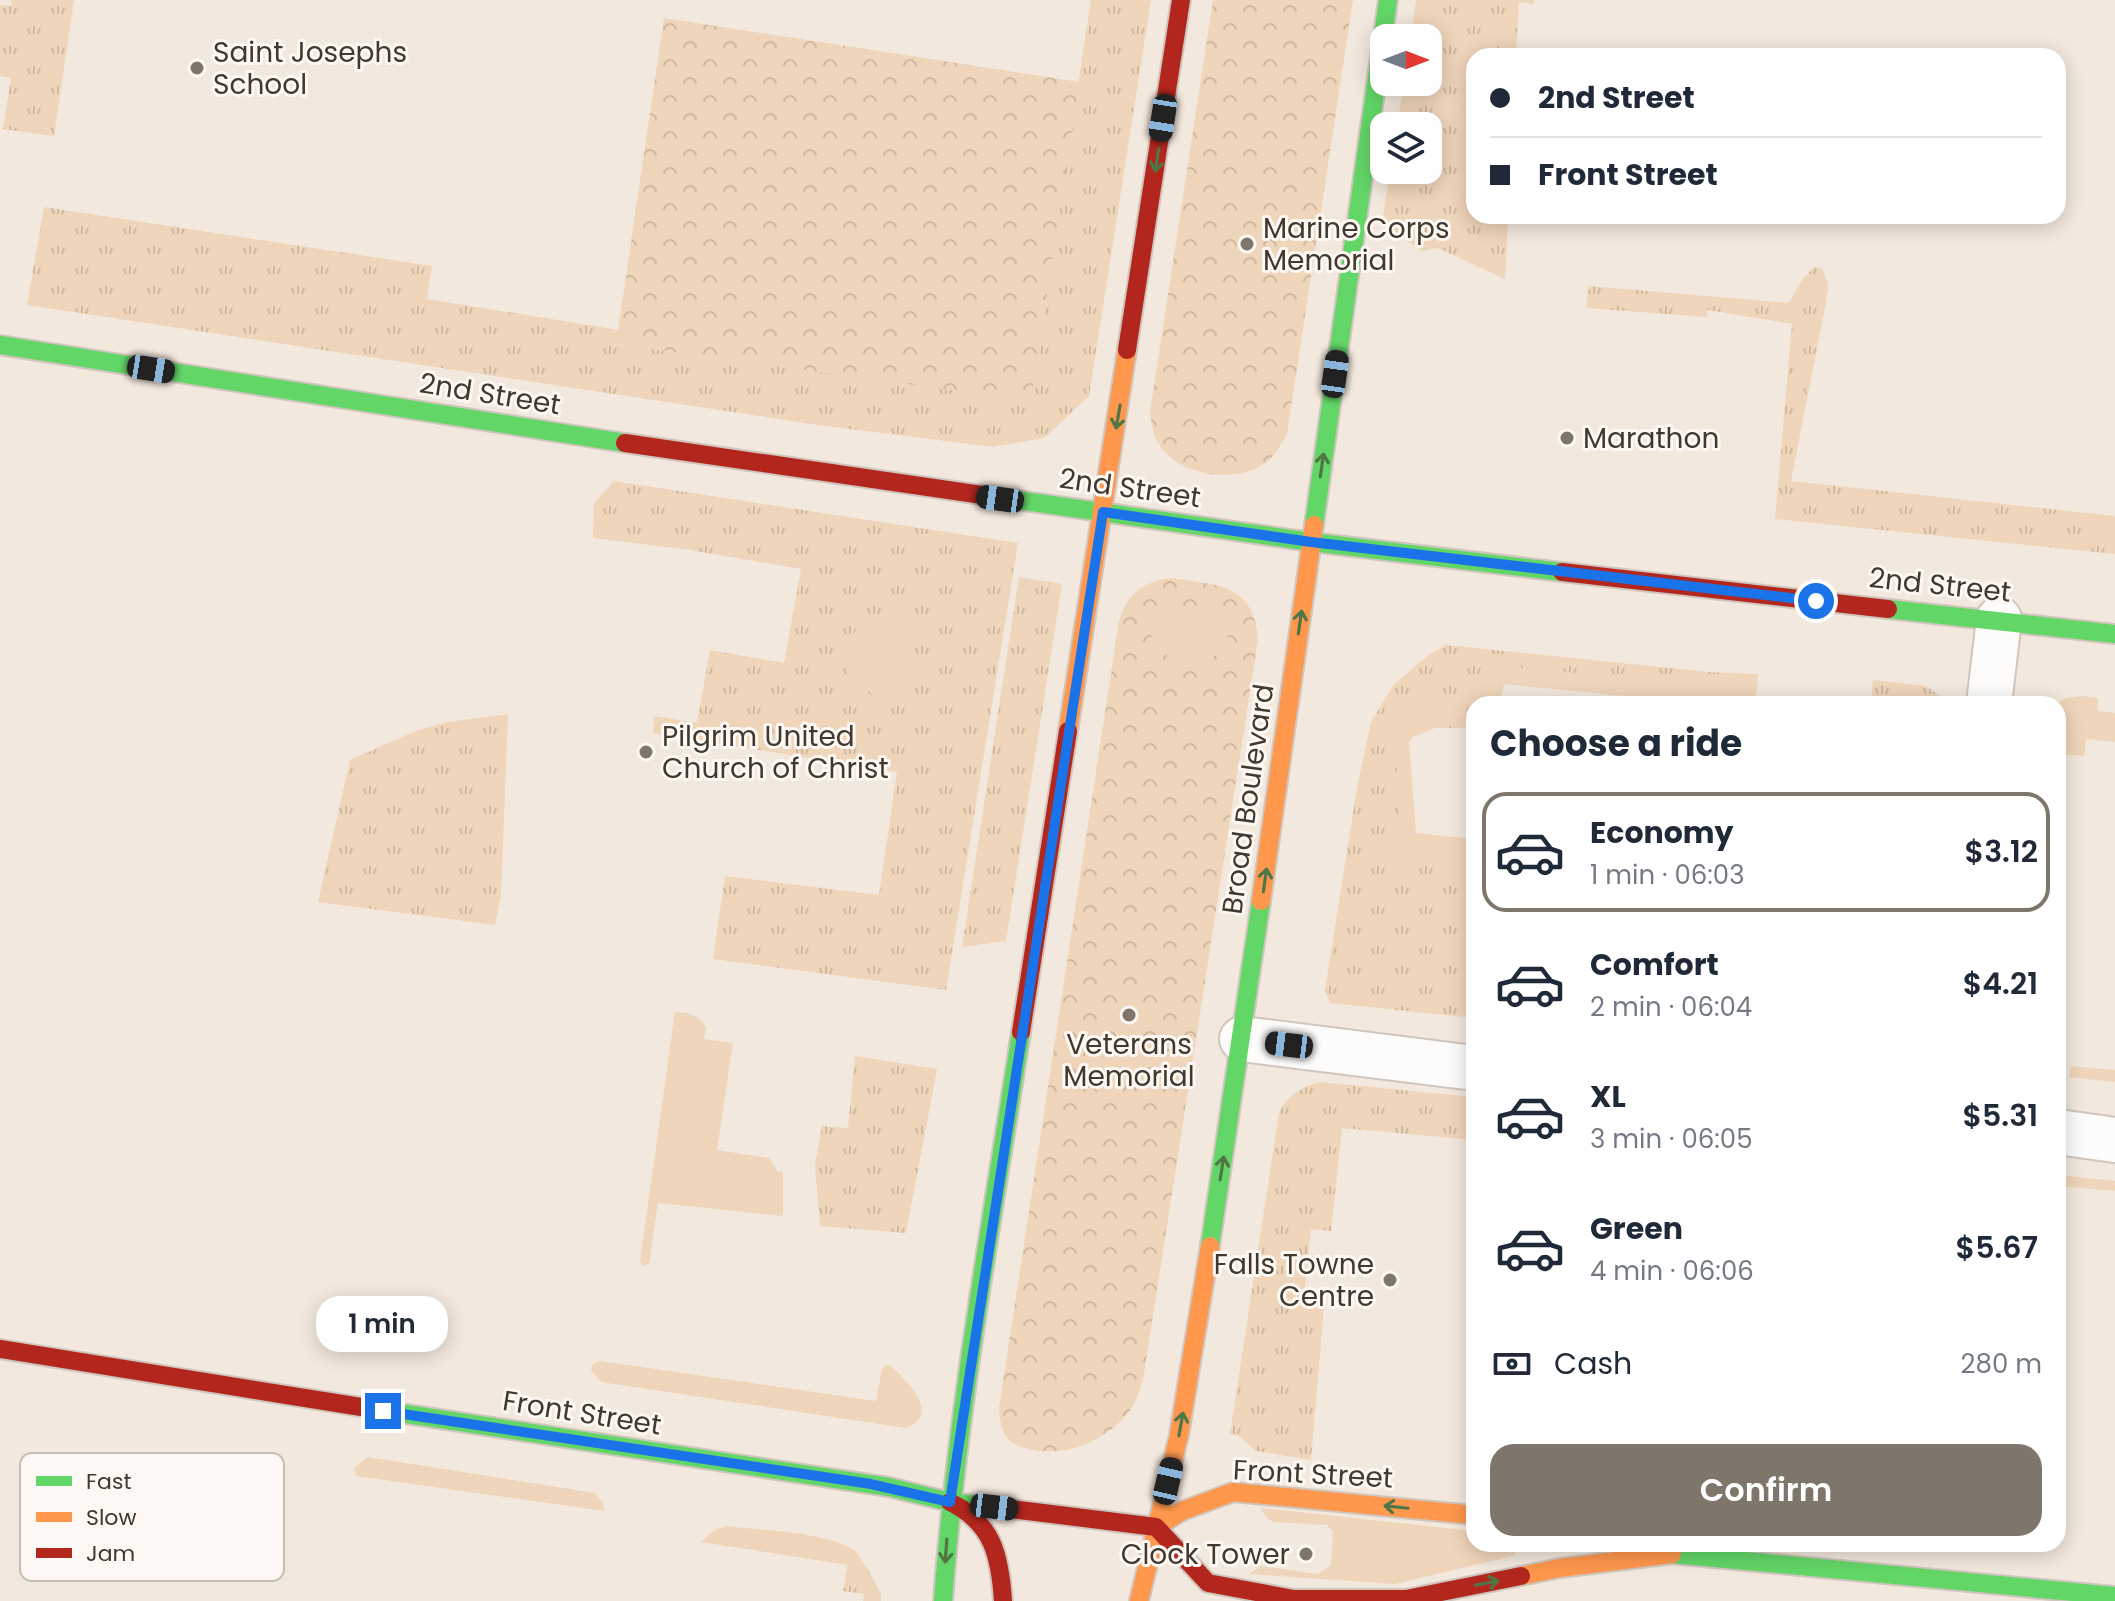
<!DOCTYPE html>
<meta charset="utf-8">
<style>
body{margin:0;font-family:Poppins,sans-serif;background:#f2f2f3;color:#1f2937;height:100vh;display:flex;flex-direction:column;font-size:30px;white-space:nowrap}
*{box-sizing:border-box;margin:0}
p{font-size:26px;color:#747a83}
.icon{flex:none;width:44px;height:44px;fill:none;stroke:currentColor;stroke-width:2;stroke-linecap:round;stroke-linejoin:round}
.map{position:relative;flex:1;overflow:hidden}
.details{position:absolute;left:1466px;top:696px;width:600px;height:856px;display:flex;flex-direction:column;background:#fff;border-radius:24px;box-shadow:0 4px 20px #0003}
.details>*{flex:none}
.hud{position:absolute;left:1466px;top:48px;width:600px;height:176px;border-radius:24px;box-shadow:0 4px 20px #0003;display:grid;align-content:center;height:176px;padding:0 24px;background:#fff}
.needle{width:52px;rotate:90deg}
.tools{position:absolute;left:1370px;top:24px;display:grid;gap:16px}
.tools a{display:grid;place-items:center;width:72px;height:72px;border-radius:16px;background:#fff;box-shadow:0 4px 20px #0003;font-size:40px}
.end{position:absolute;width:36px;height:36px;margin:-18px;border:10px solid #1a73e8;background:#fff;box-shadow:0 0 0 4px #fff}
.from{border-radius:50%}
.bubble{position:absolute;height:56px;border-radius:24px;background:#fff;box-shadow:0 4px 20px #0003;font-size:26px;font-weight:600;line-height:56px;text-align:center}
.car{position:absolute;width:24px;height:48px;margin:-24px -12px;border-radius:10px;box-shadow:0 0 6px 2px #0007;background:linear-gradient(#222 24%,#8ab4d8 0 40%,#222 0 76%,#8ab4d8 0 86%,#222 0)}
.hud b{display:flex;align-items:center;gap:28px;height:76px;font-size:30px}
.hud b+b{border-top:2px solid #e0e1e3}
.hud i{width:20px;height:20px;background:#1f2937}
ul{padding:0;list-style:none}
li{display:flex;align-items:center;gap:24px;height:120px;margin:0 16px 12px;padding:0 8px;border:4px solid transparent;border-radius:24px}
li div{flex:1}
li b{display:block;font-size:30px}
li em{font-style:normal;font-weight:600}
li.on{border-color:#7f766b}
li>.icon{width:72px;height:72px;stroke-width:1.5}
h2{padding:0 24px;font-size:36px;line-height:96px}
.pay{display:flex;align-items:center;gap:20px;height:88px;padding:0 24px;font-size:30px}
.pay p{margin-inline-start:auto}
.action{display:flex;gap:16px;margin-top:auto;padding:16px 24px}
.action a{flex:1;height:92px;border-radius:24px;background:#7f766b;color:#fff;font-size:32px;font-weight:600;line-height:92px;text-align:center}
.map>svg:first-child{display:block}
.grass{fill:url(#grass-tufts)}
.park{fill:url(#park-crowns)}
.garden{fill:#efd5ba}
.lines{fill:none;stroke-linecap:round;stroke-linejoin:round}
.street-casing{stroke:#d0c6bd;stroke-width:48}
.fast-casing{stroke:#d0c6bd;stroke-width:22}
.slow-casing{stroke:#d0c6bd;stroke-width:22}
.jam-casing{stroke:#d0c6bd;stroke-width:22}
.street{stroke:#fdfcfa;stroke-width:44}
.fast{stroke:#63d668;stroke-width:18}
.slow{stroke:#ff974d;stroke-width:18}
.jam{stroke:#b3261e;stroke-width:18}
.oneway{stroke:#4f7745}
.route{stroke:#1a73e8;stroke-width:10}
.poi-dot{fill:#7f766b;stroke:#fdf8f3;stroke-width:3}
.labels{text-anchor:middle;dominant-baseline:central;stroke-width:6;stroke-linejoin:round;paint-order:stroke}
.poi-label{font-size:28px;fill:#41382e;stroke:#fdf8f3;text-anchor:start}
.street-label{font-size:28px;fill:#41382e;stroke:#fdf8f3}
.key{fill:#fdf8f3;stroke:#c5beb8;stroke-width:2}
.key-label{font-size:22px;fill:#41382e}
</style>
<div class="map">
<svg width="2115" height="1601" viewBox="0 0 2115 1601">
<defs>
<pattern id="grass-tufts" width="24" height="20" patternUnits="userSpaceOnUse" patternTransform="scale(2)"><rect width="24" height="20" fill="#efd5ba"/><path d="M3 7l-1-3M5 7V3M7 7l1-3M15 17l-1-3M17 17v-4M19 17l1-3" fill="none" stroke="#ceb8a0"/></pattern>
<pattern id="park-crowns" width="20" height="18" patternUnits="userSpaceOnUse" patternTransform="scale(2)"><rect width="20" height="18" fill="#efd5ba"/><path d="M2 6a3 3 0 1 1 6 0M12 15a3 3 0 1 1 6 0" fill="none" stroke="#ceb8a0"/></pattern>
</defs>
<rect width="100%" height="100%" fill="#f3e8dd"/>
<g class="grass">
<polygon points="12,0 74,0 54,136 3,129 11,78 0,76 0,5 11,6"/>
<polygon points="1091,0 1151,0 1089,396 1044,438 993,447 818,425 27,305 44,207 432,266 427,299 619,330 616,344 1030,401"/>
<polygon points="1416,0 1534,0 1534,4 1519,2 1516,56 1474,56 1474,216 1508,216 1505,279 1438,248 1422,251 1382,223 1390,170 1428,170 1428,126 1397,126 1404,82 1428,82 1428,38 1411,38"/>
<polygon points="1814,267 1822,268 1828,284 1826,302 1791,481 2115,516 2115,554 1775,519 1792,324 1707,310 1707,317 1586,308 1589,286 1789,303 1802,280"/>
<polygon points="614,481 1018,543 946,990 713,959 725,876 879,895 897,772 653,733 654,716 697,723 710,650 784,663 801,569 690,550 593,538 594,503"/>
<polygon points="1019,577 1062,584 1006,941 962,947"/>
<polygon points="1446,645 1709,672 1758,674 1757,688 1492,666 1486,668 1480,679 1479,692 1500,700 1500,704 1474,704 1474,728 1435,728 1443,709 1394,729 1401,821 1394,828 1418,854 1474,858 1474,1018 1330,1003 1325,990 1357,788 1371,722 1394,684 1430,654"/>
<polygon points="1873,680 1926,686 1952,704 1871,704"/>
<polygon points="508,714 501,895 495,925 318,902 350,760 418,730 448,722"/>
<polygon points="855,1056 937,1069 906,1233 820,1226 815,1165 822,1126 848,1128"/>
<path d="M1320 1082 1474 1097V1140L1342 1128 1331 1231 1311 1229 1304 1295H1325L1311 1460 1256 1451 1239 1436 1230 1434 1279 1113C1289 1094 1300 1088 1320 1082Z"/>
<polygon points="848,1563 867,1568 881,1594 881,1601 863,1601 864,1594 843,1591"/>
</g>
<g class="park">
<path d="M1213 0H1353L1287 434C1280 447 1273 460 1259 467 1227 484 1170 473 1155 437 1152 429 1151 420 1150 412Z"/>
<polygon points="664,18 1079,82 1031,401 616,344"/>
<path d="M1172 578C1217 585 1255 584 1258 640L1144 1374C1141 1388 1137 1401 1128 1413 1105 1442 1064 1458 1028 1449 1020 1447 1012 1444 1007 1438 1001 1429 1000 1419 999 1408L1119 621C1128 593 1142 582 1172 578Z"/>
</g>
<g class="garden">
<path d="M1163 607C1182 609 1243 607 1226 640 1221 649 1215 658 1205 661 1178 668 1145 651 1152 621 1154 613 1156 610 1163 607Z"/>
<path d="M874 620 891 621 905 628C916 659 913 675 891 699L873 694 850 680C845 659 849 642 859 623Z"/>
<polygon points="1492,666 1757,688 1754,704 1705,704 1504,684 1500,700 1479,693 1480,679 1486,668"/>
<polygon points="2082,696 2098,698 2097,711 2115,713 2115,742 2086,739 2084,756 2058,754 2058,704 2054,704 2066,698"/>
<path d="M1432 697 1443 702V709L1435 728 1413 737 1409 742 1416 833 1474 839V858L1418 854 1412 859 1392 861C1382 845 1390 834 1401 820L1394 729 1414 705Z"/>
<path d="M675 1012C691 1013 696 1014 706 1027L704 1039 733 1043 717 1150 769 1158 777 1171 783 1172V1216L658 1203 649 1264 643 1266 640 1261Z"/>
<polygon points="2071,1066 2115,1070 2115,1082 2069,1077"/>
<polygon points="2058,1175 2115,1181 2115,1191 2058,1186"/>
<path d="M600 1361 876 1401 882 1369 886 1365 891 1366C907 1382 942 1413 906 1428L601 1382 591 1370 593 1364Z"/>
<polygon points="368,1457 595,1493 603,1503 605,1511 356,1476 354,1468"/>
<polygon points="1260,1508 1474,1531 1474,1544 1522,1544 1513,1556 1395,1584 1249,1574 1261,1566 1318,1574 1331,1565 1333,1532 1327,1525 1273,1522 1267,1518"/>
<path d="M725 1526C756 1530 834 1532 856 1552 860 1556 863 1563 867 1568L701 1542 712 1532Z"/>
</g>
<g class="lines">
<defs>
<g id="street">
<polyline points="1989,704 1999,619"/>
<polyline points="1242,1039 1474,1068"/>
<polyline points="2058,1132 2115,1140"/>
</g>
<g id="fast">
<polyline points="0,345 625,443"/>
<polyline points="996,497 1311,542 1562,572"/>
<polyline points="1314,525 1388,0"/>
<polyline points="1888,609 2115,634"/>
<polyline points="1210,1246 1261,901"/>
<polyline points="380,1410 889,1487 950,1502 1011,1509"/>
<polyline points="1644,1548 1672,1554 2115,1596"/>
<path d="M943 1601C957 1410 992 1221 1021 1032"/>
</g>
<g id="slow">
<polyline points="1068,731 1127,350"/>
<polyline points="1261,901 1314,525"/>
<polyline points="1156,1527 1182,1511 1233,1492 1474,1515"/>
<polyline points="1521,1576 1560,1568 1672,1554"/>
<polyline points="1139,1601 1179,1435 1210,1246"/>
</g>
<g id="jam">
<polyline points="1127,350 1181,0"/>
<polyline points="625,443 996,497"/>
<polyline points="1562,572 1888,609"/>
<polyline points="1021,1032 1068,731"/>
<polyline points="0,1349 380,1410"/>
<path d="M950 1502C993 1523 1000 1556 1003 1601"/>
<polyline points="1011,1509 1156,1527 1208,1583 1294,1599 1406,1599 1521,1576"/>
</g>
</defs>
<use href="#street" class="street-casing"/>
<use href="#fast" class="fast-casing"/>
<use href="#slow" class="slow-casing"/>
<use href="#jam" class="jam-casing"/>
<use href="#street" class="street"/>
<use href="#fast" class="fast"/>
<use href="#slow" class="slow"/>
<use href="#jam" class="jam"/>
</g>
<defs><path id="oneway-shaft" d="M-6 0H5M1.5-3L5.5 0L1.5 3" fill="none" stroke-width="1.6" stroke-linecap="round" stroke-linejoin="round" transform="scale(2)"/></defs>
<g class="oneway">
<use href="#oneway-shaft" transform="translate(1157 160) rotate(99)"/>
<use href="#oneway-shaft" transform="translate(1118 417) rotate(100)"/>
<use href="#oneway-shaft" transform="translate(1322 465) rotate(-82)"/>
<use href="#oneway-shaft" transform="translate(1300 622) rotate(-82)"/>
<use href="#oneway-shaft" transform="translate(1265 880) rotate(-82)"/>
<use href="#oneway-shaft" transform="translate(1222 1168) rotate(-81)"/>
<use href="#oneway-shaft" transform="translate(1181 1424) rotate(-80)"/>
<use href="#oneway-shaft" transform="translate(1396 1507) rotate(-174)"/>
<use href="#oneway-shaft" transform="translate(946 1551) rotate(94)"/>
<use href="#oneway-shaft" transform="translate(1487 1583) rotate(-11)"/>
</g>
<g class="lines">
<polyline class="route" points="383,1411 871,1484 950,1502 1103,512 1311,542 1816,601"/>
</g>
<g class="poi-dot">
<circle cx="197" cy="68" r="8"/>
<circle cx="1247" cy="244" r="8"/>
<circle cx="1567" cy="438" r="8"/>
<circle cx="646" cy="752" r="8"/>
<circle cx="1129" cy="1015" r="8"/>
<circle cx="1390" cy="1280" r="8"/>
<circle cx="1306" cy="1554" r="8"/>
</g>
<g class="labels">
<g class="poi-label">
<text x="213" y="52">Saint Josephs<tspan x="213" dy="32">School</tspan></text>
<text x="1263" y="228">Marine Corps<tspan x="1263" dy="32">Memorial</tspan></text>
<text x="1583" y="438">Marathon</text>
<text x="662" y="736">Pilgrim United<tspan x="662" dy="32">Church of Christ</tspan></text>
<text x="1129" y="1044" text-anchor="middle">Veterans<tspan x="1129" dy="32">Memorial</tspan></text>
<text x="1374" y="1264" text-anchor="end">Falls Towne<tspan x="1374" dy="32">Centre</tspan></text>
<text x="1290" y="1554" text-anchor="end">Clock Tower</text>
</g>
<g class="street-label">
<text transform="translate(490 394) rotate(9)">2nd Street</text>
<text transform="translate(1130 488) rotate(8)">2nd Street</text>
<text transform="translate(1940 585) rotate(6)">2nd Street</text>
<text transform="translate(1248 799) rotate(-82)">Broad Boulevard</text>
<text transform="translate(582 1413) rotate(9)">Front Street</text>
<text transform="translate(1313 1474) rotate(3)">Front Street</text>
</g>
</g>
<rect x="20" y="1453" width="264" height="128" rx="12" class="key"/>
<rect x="36" y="1476" width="36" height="10" fill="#63d668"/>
<rect x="36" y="1512" width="36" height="10" fill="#ff974d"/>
<rect x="36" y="1548" width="36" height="10" fill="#b3261e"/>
<g class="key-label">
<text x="86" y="1489">Fast</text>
<text x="86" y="1525">Slow</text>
<text x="86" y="1561">Jam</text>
</g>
</svg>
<div class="tools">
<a><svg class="needle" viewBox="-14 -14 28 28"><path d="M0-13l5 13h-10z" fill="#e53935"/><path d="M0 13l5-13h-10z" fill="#747a83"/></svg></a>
<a><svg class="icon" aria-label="layers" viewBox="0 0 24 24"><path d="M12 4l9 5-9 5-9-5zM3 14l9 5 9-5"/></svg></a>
</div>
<i class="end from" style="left:1816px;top:601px"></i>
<i class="end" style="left:383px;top:1411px"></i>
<div class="bubble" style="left:316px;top:1296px;width:132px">1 min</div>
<i class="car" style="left:1163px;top:118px;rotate:189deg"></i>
<i class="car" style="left:151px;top:369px;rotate:99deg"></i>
<i class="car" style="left:1335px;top:374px;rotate:8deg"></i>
<i class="car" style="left:1000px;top:499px;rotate:278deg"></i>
<i class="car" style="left:1289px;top:1045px;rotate:277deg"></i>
<i class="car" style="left:1168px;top:1481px;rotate:13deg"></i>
<i class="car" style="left:994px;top:1507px;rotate:97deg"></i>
<div class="hud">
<b><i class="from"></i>2nd Street</b>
<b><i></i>Front Street</b>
</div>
<section class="details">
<h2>Choose a ride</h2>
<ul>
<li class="on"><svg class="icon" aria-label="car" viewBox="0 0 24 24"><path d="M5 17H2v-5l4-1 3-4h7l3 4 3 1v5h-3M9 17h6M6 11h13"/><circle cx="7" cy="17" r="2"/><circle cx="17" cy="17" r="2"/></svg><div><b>Economy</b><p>1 min · 06:03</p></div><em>$3.12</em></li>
<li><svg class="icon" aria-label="car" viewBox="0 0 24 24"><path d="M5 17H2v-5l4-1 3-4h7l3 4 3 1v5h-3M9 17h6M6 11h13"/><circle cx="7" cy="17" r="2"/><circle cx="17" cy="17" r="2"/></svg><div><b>Comfort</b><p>2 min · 06:04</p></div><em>$4.21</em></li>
<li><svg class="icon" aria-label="car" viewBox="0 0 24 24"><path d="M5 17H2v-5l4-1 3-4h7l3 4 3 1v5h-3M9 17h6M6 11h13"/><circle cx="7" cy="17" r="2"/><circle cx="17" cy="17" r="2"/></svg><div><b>XL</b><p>3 min · 06:05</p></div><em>$5.31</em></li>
<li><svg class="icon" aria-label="car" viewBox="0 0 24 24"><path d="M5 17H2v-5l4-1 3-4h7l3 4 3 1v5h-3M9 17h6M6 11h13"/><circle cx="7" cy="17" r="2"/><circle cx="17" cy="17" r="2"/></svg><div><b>Green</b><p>4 min · 06:06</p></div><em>$5.67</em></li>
</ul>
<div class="pay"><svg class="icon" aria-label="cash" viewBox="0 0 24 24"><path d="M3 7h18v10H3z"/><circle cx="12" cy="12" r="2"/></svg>Cash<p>280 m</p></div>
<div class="action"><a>Confirm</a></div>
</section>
</div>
